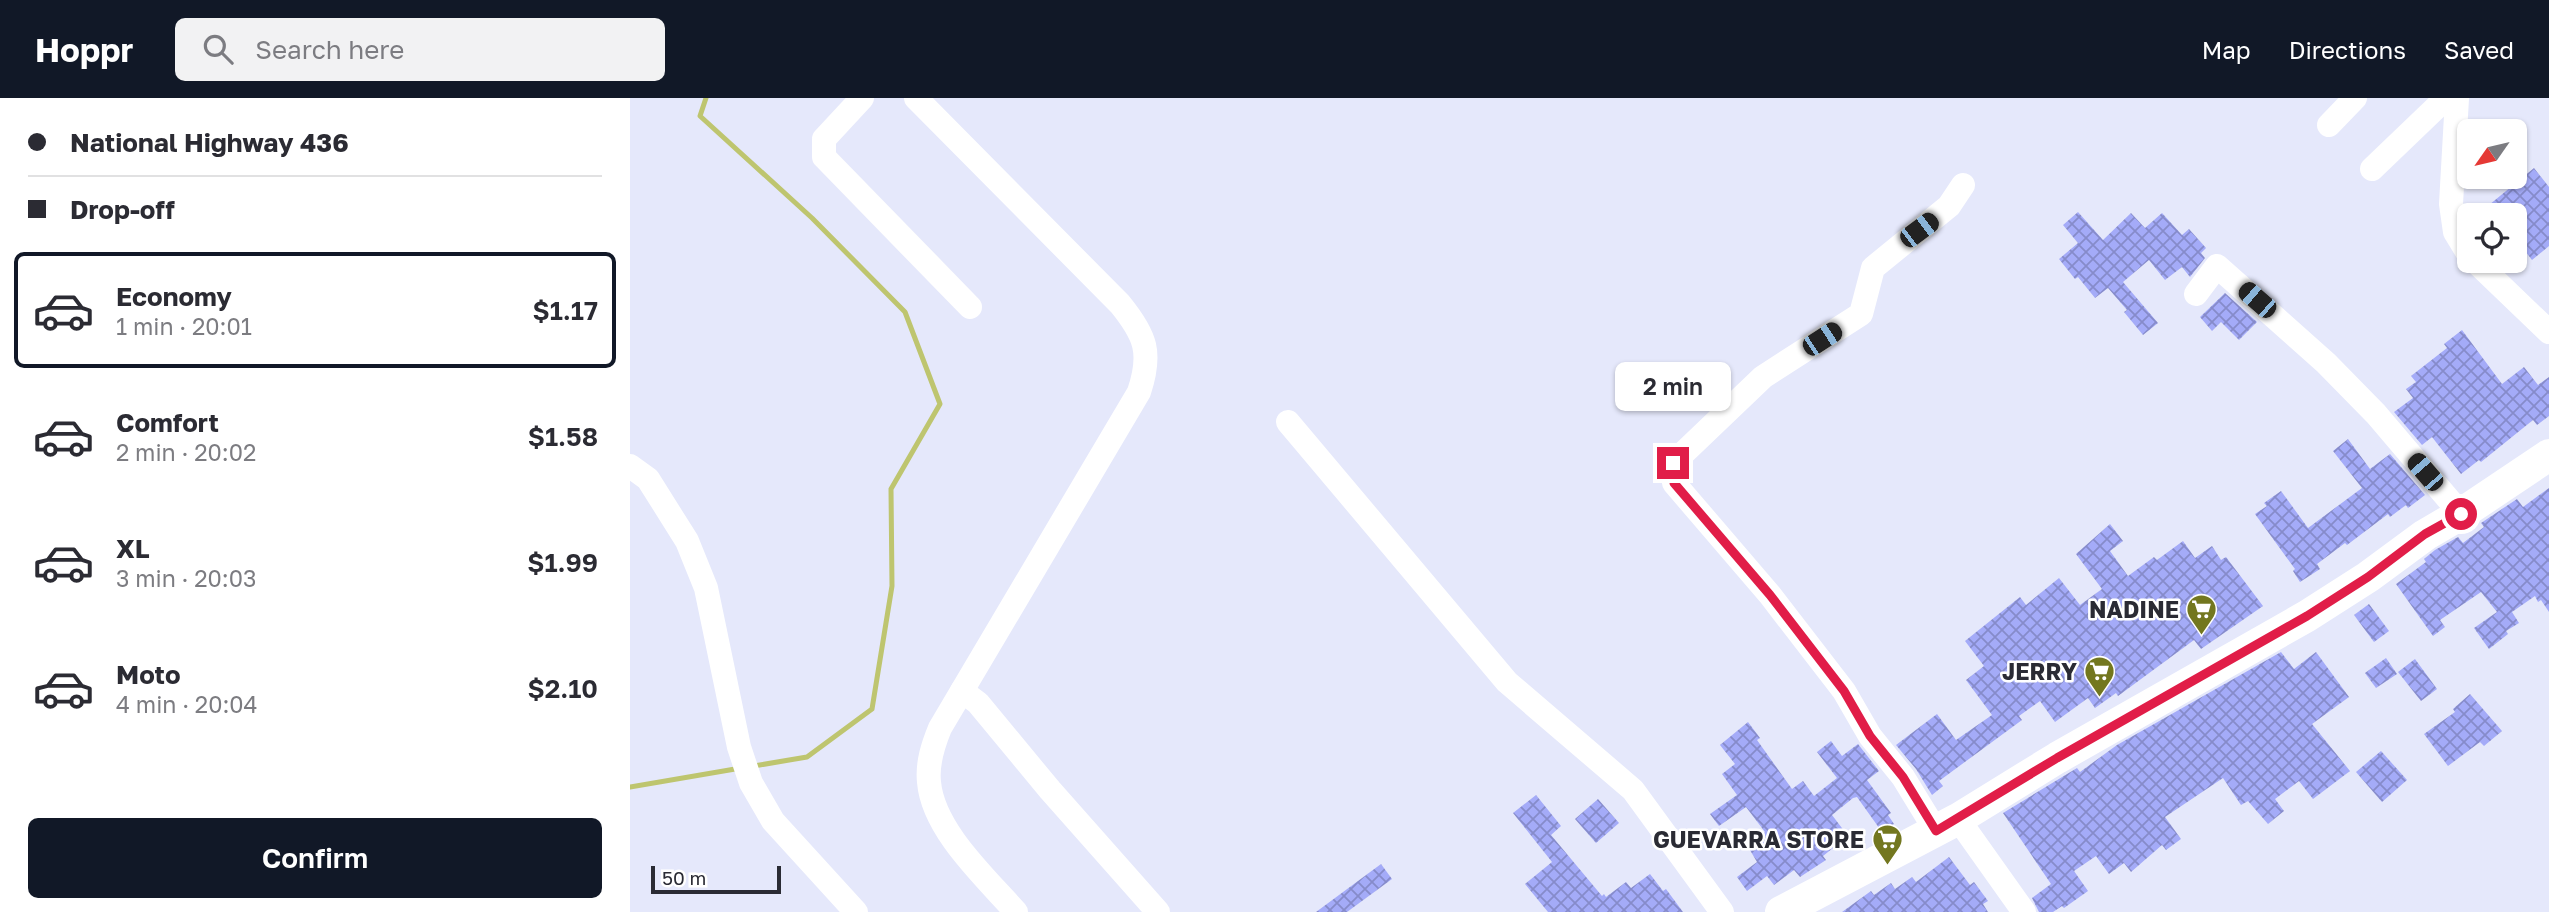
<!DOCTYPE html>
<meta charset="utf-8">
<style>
body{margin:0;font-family:"Golos Text",sans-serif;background:#f2f2f3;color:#2b2b33;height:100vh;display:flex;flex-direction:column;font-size:26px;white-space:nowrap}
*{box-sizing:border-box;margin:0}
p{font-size:23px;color:#7c7c81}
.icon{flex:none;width:38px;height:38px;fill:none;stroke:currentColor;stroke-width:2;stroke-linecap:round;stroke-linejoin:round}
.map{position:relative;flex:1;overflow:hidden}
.side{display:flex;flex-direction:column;background:#fff;width:630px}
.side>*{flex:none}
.hud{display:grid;align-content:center;height:154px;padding:0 28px;background:#fff}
.needle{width:46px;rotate:236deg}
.fabs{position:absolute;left:1827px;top:21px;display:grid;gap:14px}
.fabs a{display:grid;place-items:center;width:70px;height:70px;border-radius:10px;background:#fff;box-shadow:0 2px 5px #0004;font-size:35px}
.scale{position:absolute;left:21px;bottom:18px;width:130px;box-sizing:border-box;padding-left:7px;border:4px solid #2a2b34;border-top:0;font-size:19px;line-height:24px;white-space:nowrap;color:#2a2b34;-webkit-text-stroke:5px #fff;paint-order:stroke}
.end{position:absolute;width:32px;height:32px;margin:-16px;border:9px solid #e11d48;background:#fff;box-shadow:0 0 0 4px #fff}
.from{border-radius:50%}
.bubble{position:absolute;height:49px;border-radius:10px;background:#fff;box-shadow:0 2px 5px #0004;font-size:23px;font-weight:600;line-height:49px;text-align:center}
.car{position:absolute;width:21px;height:42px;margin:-21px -10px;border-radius:9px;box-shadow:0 0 5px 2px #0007;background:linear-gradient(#222 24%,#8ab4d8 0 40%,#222 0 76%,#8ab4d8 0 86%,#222 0)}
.hud b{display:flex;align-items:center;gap:24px;height:66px;font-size:26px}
.hud b+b{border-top:2px solid #e1e1e2}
.hud i{width:18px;height:18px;background:#2b2b33}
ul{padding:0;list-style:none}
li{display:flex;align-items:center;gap:21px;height:116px;margin:0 14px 10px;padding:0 14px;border:4px solid transparent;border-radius:10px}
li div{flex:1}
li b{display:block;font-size:26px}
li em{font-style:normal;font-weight:600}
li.on{border-color:#111827}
li>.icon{width:63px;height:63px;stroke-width:1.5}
.cta{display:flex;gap:14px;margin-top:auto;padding:14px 28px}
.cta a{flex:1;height:80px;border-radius:10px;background:#111827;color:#fff;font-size:28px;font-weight:600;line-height:80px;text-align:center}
header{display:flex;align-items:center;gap:42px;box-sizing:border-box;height:98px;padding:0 35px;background:#111827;color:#fff}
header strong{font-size:33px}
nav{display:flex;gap:38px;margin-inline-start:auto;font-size:24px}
.search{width:490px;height:63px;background:#f2f2f3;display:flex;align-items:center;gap:18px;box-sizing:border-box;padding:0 24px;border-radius:10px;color:#7c7c81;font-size:26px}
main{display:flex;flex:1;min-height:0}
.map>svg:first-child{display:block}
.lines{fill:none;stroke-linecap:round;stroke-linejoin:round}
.stream{stroke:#bec56f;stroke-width:5}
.building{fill:url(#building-cross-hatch)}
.minor{stroke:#fff;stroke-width:24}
.major{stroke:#fff;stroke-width:32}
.route{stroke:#e11d48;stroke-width:9}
.labels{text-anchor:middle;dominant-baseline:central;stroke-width:5;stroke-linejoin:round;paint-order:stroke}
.poi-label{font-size:23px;font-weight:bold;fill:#2a2b34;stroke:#fff;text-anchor:end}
</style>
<header>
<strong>Hoppr</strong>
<div class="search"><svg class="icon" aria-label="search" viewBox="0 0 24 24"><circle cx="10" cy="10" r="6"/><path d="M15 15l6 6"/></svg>Search here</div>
<nav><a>Map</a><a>Directions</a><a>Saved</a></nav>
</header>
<main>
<section class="side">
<div class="hud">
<b><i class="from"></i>National Highway 436</b>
<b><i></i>Drop-off</b>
</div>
<ul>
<li class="on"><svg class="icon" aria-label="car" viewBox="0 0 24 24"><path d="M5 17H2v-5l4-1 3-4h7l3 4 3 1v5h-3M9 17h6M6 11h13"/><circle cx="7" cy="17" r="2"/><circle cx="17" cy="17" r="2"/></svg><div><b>Economy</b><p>1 min · 20:01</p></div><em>$1.17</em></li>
<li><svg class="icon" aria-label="car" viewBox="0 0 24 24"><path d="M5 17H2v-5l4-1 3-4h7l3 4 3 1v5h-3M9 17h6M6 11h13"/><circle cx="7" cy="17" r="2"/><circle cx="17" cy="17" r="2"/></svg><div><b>Comfort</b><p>2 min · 20:02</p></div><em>$1.58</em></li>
<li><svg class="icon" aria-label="car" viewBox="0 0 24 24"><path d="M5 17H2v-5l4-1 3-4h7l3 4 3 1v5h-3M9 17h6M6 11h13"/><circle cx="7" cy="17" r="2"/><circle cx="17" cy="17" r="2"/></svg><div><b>XL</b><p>3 min · 20:03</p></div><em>$1.99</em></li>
<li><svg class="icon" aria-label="car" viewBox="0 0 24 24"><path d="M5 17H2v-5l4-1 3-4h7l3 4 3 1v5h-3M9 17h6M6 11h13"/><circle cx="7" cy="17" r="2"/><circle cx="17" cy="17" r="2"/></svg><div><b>Moto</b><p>4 min · 20:04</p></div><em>$2.10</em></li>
</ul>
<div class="cta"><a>Confirm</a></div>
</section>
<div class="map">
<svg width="1919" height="814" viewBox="0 0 1919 814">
<defs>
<pattern id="building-cross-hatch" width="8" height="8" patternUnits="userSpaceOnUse" patternTransform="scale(1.75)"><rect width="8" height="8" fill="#a4abf8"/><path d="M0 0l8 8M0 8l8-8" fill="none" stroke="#868bca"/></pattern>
</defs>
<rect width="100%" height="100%" fill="#e5e8fb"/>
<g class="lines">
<g class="stream">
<polyline points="76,0 70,18 182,120 275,214 310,306 261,391 262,488 242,611 177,659 124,668"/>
<polyline points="0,689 111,670"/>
</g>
</g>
<g class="building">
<polygon points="1904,70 1919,89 1919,148 1902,162 1885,140 1885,117 1867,117 1859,107"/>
<polygon points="1448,114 1473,142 1501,115 1515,130 1532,115 1552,137 1559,131 1576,150 1571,155 1575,160 1560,179 1552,169 1535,182 1519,162 1493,184 1528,225 1513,237 1494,214 1497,212 1478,190 1465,200 1448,179 1445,181 1429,161 1448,145 1433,127"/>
<polygon points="1595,195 1627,224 1609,242 1591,224 1582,233 1570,219"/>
<polygon points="1832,232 1872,286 1894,269 1908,287 1919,279 1919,318 1907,327 1903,322 1851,364 1849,362 1831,376 1802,339 1792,347 1764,314 1783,300 1776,291 1786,284 1781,278 1817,250 1814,246"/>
<polygon points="1718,341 1740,371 1760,356 1795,397 1778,410 1776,407 1760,419 1758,416 1717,447 1715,445 1687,466 1690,471 1670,484 1663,473 1665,471 1625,416 1637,408 1634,405 1651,393 1678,430 1732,390 1703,353"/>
<polygon points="1919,390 1919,514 1911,502 1908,504 1905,498 1882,514 1889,525 1876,533 1878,536 1859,551 1844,530 1867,514 1851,494 1810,522 1815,529 1803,538 1766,486 1796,464 1794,461 1805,452 1828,439 1833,445 1854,429 1851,425 1887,401 1893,409"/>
<polygon points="1480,426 1493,443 1480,453 1498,478 1524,459 1527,462 1553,443 1565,460 1582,448 1591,462 1596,459 1633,508 1571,551 1564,542 1488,598 1486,595 1465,610 1458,600 1425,624 1410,603 1389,618 1392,622 1309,683 1313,688 1302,697 1286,671 1266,647 1307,616 1326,642 1362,617 1336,582 1354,568 1335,543 1390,499 1396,507 1429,480 1450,507 1472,491 1446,456"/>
<polygon points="1739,506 1759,533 1744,544 1724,517"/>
<polygon points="1651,554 1664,571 1686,554 1719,599 1682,626 1720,673 1683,701 1669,683 1645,701 1654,713 1638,726 1618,703 1611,707 1593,680 1535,719 1551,741 1536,752 1532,747 1501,774 1494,765 1479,776 1466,758 1444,773 1458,793 1434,810 1432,808 1423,814 1409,814 1402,800 1421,786 1373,715 1447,670 1450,674 1487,647"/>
<polygon points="1756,560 1767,576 1746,590 1735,575"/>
<polygon points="1785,561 1807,591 1791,603 1768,574"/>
<polygon points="1840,596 1872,633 1854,648 1850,644 1818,668 1794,636 1825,614 1823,611"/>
<polygon points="1118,624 1130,640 1127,642 1162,691 1173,683 1184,698 1207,680 1187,654 1201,643 1212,658 1228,646 1249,673 1237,682 1261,715 1258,717 1264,726 1252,734 1227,699 1223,700 1202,717 1218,738 1193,758 1196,762 1170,779 1164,772 1144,787 1137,778 1117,793 1107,779 1127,764 1117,747 1135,734 1116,709 1089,728 1080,716 1107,697 1092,676 1105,666 1090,647"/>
<polygon points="1751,653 1777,682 1752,704 1726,674"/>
<polygon points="906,697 931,728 921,737 972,798 974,796 976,799 996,784 1001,790 1020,776 1033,793 1036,791 1053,814 918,814 895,786 922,764 883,715"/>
<polygon points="968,701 989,725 966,745 945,721"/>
<polygon points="1319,759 1340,787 1344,784 1358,803 1353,806 1358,814 1212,814 1241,793 1244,797 1261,785 1265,791 1282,779 1286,784"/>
<polygon points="751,766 762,781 717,814 686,814"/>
</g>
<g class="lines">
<g class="minor">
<polyline points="232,0 194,41 194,59 340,209"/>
<path d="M286 0 490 206C516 238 522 255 509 294L310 630C303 647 297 665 299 684 303 732 355 779 386 814"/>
<polyline points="1827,0 1821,106 1825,134 1839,157"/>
<polyline points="1699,27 1725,0"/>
<polyline points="1742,71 1816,0"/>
<polyline points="1845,163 1919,234"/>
<polyline points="1566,196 1587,168 1696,265 1746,316 1831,416"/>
<polyline points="658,324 877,584 1003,692 1092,814"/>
<polyline points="0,368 18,381 57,443 76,490 109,649 121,685 143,723 226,814"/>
<polyline points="332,593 348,605 420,692 528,814"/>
<polyline points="1328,721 1394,814"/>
<polyline points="1306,733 1273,679 1240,638 1214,593 1140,497 1044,385 1043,365 1133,279 1231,216 1243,170 1319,108 1333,87"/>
</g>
<polyline class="major" points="1151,814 1328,721 1427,660 1677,518 1738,479 1795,437 1831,416 1919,357"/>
</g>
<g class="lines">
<polyline class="route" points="1043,365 1044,385 1140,497 1214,593 1240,638 1273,679 1306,733 1427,660 1677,518 1738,479 1795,436 1831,416"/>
</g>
<defs>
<symbol id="supermarket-pin" viewBox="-11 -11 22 30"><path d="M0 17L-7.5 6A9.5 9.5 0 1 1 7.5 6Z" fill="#73771f" stroke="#fff"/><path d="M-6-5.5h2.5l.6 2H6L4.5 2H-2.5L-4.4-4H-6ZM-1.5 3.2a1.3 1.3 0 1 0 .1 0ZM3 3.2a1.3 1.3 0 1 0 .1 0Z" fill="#fff"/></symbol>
</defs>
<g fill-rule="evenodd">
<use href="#supermarket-pin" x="1554" y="494" width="35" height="47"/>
<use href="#supermarket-pin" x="1452" y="556" width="35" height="47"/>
<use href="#supermarket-pin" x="1240" y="724" width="35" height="47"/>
</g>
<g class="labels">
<g class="poi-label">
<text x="1549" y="511">NADINE</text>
<text x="1447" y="573">JERRY</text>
<text x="1234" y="741">GUEVARRA STORE</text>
</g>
</g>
</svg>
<div class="fabs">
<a><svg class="needle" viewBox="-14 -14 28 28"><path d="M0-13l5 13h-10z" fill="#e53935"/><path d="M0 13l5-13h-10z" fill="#7c7c81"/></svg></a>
<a><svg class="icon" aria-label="locate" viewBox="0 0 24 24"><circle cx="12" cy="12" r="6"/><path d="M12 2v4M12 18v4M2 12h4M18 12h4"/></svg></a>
</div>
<div class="scale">50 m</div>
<i class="end from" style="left:1831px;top:416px"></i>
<i class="end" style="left:1043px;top:365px"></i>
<div class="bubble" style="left:985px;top:264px;width:116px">2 min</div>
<i class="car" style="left:1289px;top:132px;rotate:53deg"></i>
<i class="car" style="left:1627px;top:202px;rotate:311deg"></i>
<i class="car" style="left:1192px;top:241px;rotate:57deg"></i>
<i class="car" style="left:1795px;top:374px;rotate:319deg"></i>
</div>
</main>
